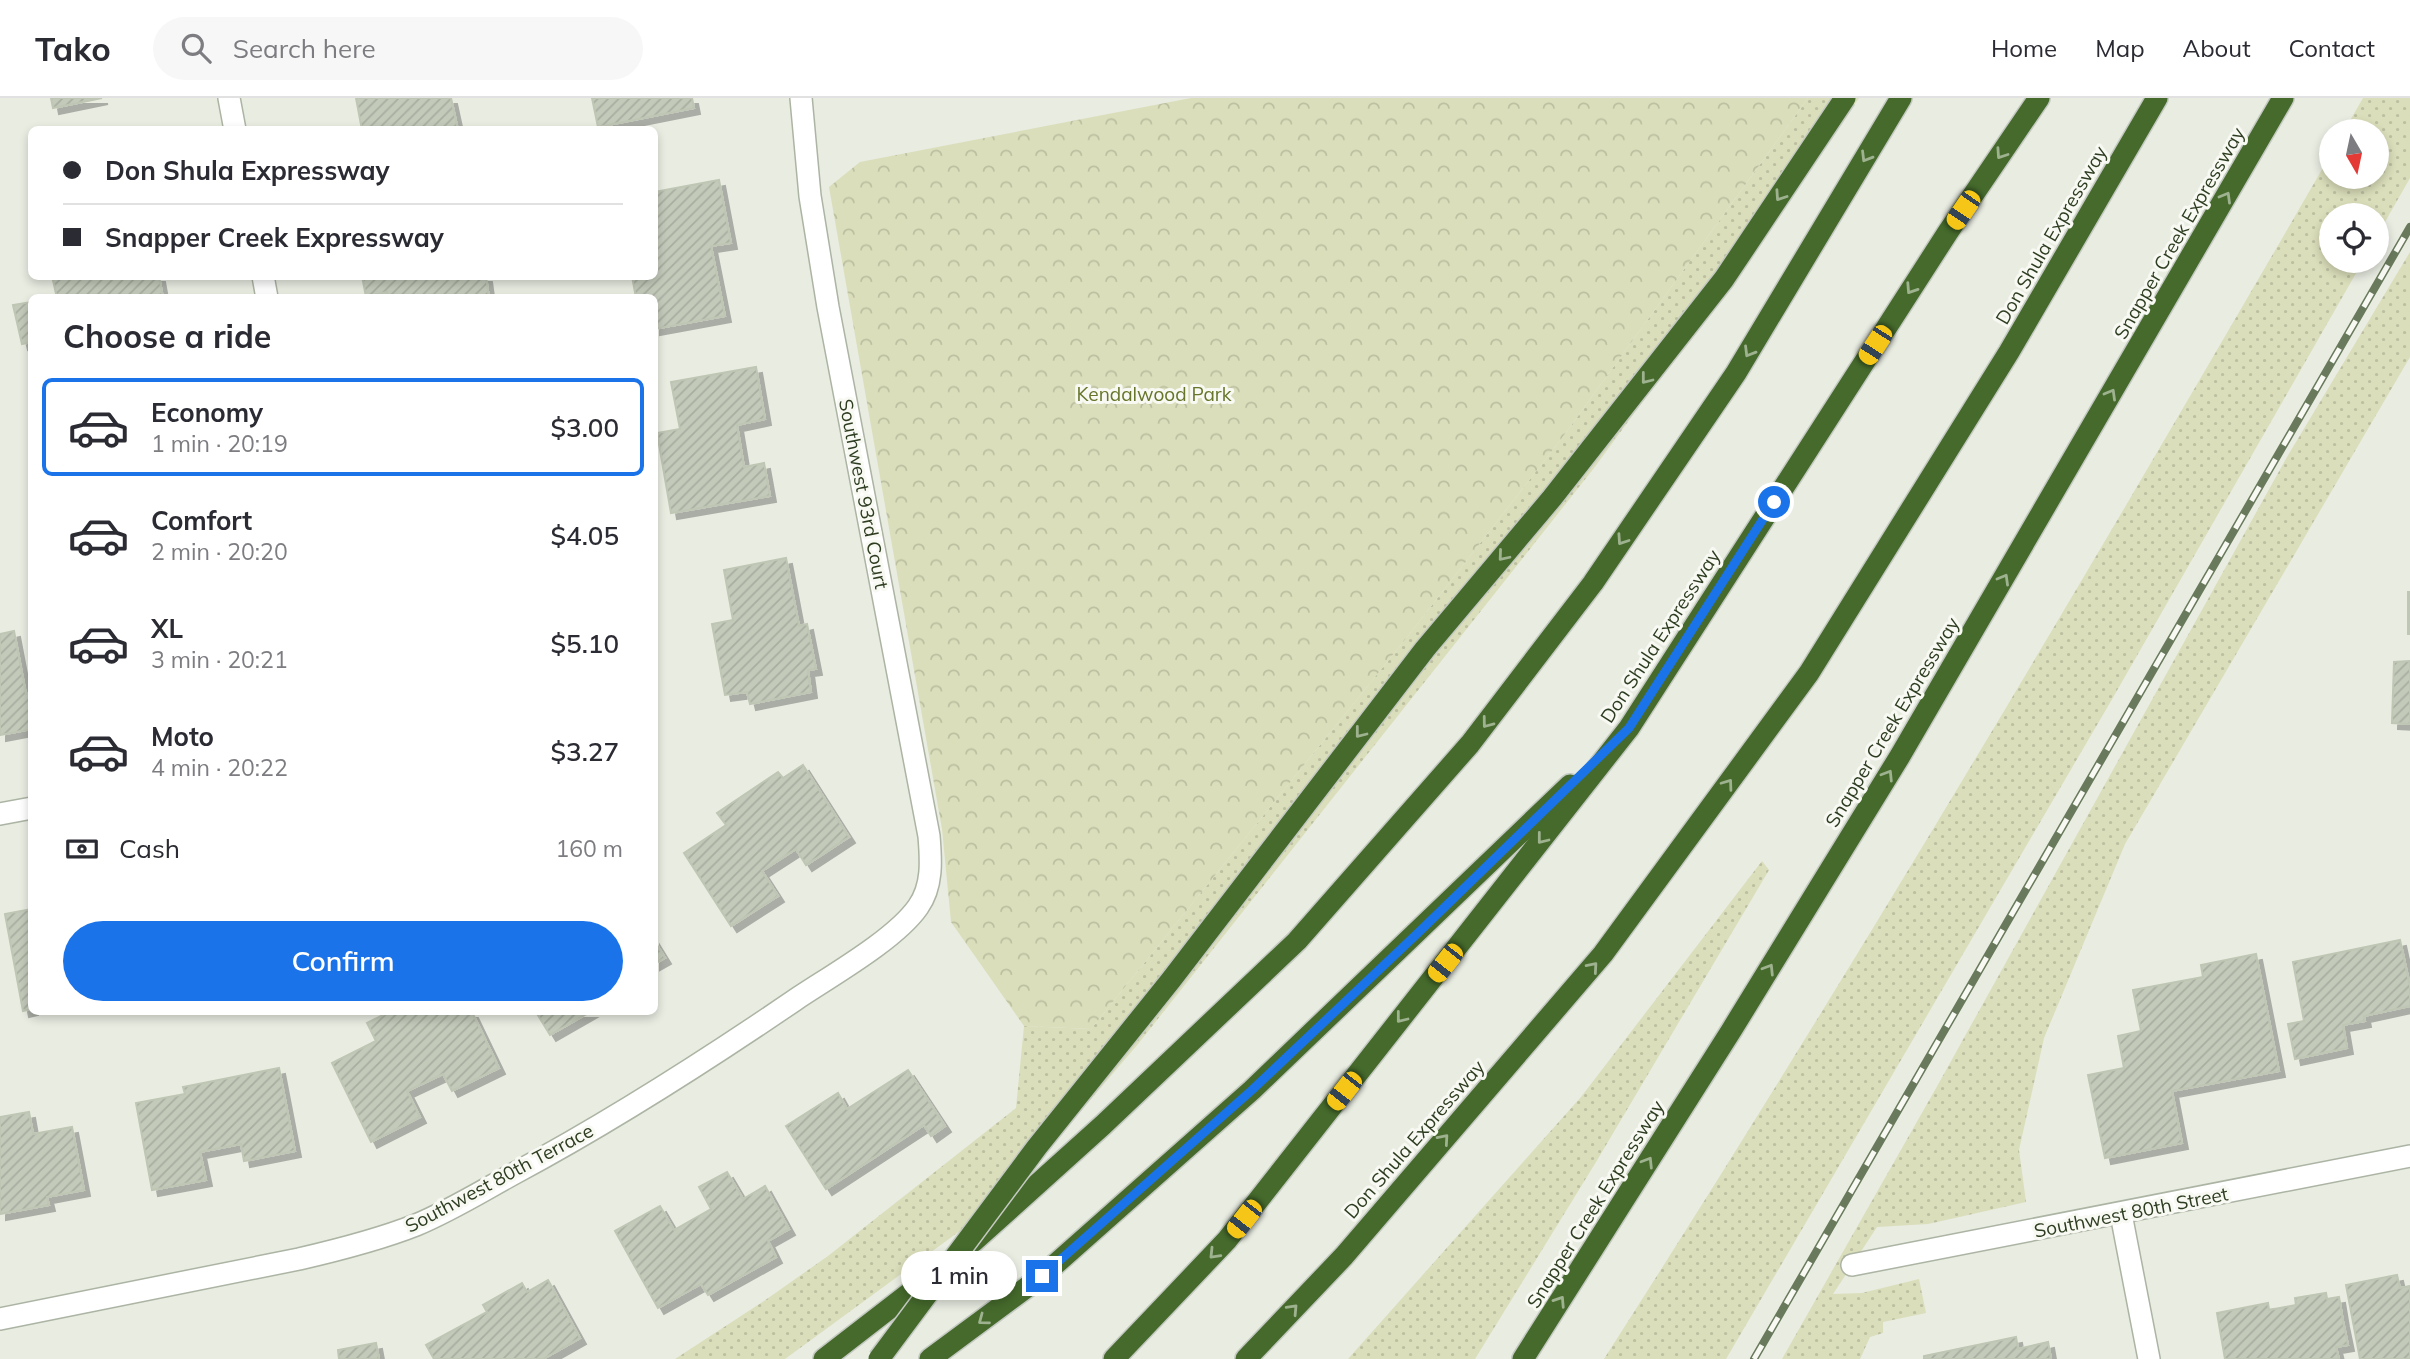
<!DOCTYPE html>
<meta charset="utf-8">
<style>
body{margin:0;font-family:Mulish,sans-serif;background:#f7f7f7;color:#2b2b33;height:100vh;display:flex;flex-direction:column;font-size:26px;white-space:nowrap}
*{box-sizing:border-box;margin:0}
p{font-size:23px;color:#7c7c81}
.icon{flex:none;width:38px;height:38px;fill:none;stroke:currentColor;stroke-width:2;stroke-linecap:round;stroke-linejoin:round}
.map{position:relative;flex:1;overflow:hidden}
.sheet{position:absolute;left:28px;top:196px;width:630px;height:721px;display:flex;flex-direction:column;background:#fff;border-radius:10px;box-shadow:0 4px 10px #0003}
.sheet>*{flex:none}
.banner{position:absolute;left:28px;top:28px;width:630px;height:154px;border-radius:10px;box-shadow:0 4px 10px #0003;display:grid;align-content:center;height:154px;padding:0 35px;background:#fff}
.needle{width:46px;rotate:171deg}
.buttons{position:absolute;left:2319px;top:21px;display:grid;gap:14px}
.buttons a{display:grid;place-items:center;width:70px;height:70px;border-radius:50%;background:#fff;box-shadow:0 4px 10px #0003;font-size:35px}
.end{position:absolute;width:32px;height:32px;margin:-16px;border:9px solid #1a73e8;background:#fff;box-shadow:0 0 0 4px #fff}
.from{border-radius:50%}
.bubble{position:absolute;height:49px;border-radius:24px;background:#fff;box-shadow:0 4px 10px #0003;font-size:23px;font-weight:600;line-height:49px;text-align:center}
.car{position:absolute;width:21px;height:42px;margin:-21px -10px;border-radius:9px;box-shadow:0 0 5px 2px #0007;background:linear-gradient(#f5c518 24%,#345 0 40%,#f5c518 0 76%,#345 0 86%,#f5c518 0)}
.banner b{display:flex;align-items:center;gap:24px;height:66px;font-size:26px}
.banner b+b{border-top:2px solid #e1e1e2}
.banner i{width:18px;height:18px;background:#2b2b33}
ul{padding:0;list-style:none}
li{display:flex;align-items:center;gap:21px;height:98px;margin:0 14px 10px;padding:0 21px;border:4px solid transparent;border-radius:10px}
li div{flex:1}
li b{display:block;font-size:26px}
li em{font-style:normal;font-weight:600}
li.on{border-color:#1a73e8}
li>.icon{width:63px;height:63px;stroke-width:1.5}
h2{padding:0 35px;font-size:32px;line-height:84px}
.pay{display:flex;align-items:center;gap:18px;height:77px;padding:0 35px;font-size:26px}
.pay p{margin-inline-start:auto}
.action{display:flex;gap:14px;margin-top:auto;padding:14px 35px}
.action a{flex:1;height:80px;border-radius:42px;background:#1a73e8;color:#fff;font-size:28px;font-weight:600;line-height:80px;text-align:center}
header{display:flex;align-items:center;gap:42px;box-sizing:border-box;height:98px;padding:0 35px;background:#fff;border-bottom:2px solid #e1e1e2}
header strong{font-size:33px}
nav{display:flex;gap:38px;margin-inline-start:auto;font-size:24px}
.search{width:490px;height:63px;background:#f7f7f7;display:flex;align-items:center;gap:18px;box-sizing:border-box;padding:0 24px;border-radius:38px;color:#7c7c81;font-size:26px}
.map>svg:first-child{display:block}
.grass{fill:url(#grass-dots)}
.forest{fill:url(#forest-crowns)}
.building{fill:url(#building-hatch);stroke:#bfc6b4;stroke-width:2;filter:url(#shadow)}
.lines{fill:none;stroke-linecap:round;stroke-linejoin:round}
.street-casing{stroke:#acb4a4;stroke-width:24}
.highway-casing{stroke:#c4c9c1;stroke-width:24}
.street{stroke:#fff;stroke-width:21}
.highway{stroke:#456a2c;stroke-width:21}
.rail-casing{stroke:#69795c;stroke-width:8}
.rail{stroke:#f7f9f2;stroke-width:5;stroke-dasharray:16;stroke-linecap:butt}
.highway-bridge-casing{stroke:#c4c9c1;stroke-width:24;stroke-linecap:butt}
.highway-bridge{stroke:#456a2c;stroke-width:21}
.oneway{stroke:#9eb28f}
.route{stroke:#1a73e8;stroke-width:9}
.labels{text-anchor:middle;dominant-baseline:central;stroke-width:6;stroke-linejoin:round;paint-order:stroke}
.street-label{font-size:19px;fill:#2e3d21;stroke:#f7f9f2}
.park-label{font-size:19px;fill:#66752a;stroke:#f7f9f2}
</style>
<header>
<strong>Tako</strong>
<div class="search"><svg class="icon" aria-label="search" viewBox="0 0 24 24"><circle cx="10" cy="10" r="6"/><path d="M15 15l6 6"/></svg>Search here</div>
<nav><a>Home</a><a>Map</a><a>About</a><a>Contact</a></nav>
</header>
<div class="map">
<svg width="2410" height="1261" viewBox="0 0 2410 1261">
<defs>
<pattern id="grass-dots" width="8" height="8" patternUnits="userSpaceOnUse" patternTransform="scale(1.75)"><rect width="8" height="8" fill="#dbdeba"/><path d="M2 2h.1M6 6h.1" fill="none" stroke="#bcbfa0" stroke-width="1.8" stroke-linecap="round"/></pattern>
<pattern id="forest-crowns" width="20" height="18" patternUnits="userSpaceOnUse" patternTransform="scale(1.75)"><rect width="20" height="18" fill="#dbdeba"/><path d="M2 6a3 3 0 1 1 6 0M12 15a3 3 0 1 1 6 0" fill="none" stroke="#bcbfa0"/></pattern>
<pattern id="building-hatch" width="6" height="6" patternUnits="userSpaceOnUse" patternTransform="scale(1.75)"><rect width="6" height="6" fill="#c3caba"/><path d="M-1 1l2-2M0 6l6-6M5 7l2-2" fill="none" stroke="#a8aea0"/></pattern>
<filter id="shadow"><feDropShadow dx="6" dy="6" stdDeviation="0" flood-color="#0004"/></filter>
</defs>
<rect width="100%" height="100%" fill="#e8ece1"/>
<g class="grass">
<polygon points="1808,0 1859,0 1771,129 1594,370 1138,946 1034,1068 983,1116 785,1261 675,1261 764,1203 828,1158 1016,1010 1024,928 1091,931 1404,543 1562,340"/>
<path d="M2363 0H2410V80L2377 138 2376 117H2331V163H2363L2111 603 1726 1261H1604C1857 866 2096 462 2331 56V79H2376V33H2344Z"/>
<polygon points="2410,154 2410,259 2125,746 2044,940 2019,1052 2026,1104 1928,1126 1877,1129 1833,1196 1862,1195 1919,1181 1926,1215 1883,1224 1883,1235 1870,1239 1860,1261 1782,1261 1935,992 2287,359"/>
<polygon points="1762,763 1769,772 1596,1064 1475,1261 1348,1261 1581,999"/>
</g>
<polygon class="forest" points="1191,0 1808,0 1562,340 1404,543 1091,931 1024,928 951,824 942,731 829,89 860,64"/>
<g class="building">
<polygon points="51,0 102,0 53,10"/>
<polygon points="356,0 451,0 458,32 362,32"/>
<polygon points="592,0 692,0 694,10 598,29"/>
<polygon points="719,82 731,145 711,148 725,218 654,231 654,200 636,200 632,178 654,178 654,94"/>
<polygon points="52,178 159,178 163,200 57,200"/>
<polygon points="362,178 486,178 489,200 388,200 387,194 366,199"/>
<polygon points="32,204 32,244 22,246 13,207"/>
<polygon points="756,269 765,321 737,327 744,369 764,365 770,398 671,415 657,335 680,331 671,284"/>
<polygon points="786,460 799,528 807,526 816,571 808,572 811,594 750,606 747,594 725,597 712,526 733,522 724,472"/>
<rect x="2408" y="494" width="2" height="42"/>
<polygon points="14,533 26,596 32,595 32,631 0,637 0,536"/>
<polygon points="2410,563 2410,626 2392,625 2394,564"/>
<polygon points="803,667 849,739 806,767 796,751 762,773 778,798 731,828 684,755 726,727 717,715 778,674 783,680"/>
<polygon points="32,811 32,911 23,913 5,816"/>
<polygon points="654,842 665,860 654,866"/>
<polygon points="2400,842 2410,888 2410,908 2364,918 2365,923 2343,927 2347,950 2295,961 2288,926 2304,923 2293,864"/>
<polygon points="2256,856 2279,973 2172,993 2182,1045 2105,1060 2088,977 2124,970 2118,938 2141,933 2133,892 2203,879 2201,867"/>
<polygon points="389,914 472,914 499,970 452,993 443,976 407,993 420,1019 371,1044 332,965 376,943 367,925"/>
<polygon points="536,914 590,914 550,937"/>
<polygon points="279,970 295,1053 244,1063 241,1046 200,1054 206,1082 152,1092 136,1005 185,996 183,989"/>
<polygon points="908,972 945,1028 931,1038 924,1027 826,1091 786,1028 838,995 847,1011"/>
<polygon points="29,1014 33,1036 72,1029 84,1092 47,1099 49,1107 0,1116 0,1019"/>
<polygon points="727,1074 743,1101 765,1088 789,1131 768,1143 776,1159 708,1197 701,1186 658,1210 615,1133 660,1108 674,1132 711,1111 699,1089"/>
<polygon points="2397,1177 2400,1190 2410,1188 2410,1261 2360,1261 2346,1187"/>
<polygon points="548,1182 580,1240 543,1261 434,1261 426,1247 487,1214 483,1207 522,1185 527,1194"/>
<polygon points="2326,1195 2327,1201 2339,1199 2343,1223 2348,1247 2336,1249 2339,1261 2225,1261 2217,1215 2268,1205 2269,1212 2296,1207 2295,1200"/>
<polygon points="2016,1239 2018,1251 2048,1244 2051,1261 1924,1261 1924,1258"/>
<polygon points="376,1245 379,1261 339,1261 338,1252"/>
</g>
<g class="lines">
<defs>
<g id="street">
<polyline points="229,0 235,32"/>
<polyline points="263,178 267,200"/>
<polyline points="0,716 32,710"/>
<polyline points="2121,1116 2149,1261"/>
<polyline points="1852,1167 2410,1058"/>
<path d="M0 1221 299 1161C338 1152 378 1142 416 1127 450 1113 482 1093 515 1075 612 1023 704 964 795 902 829 879 895 842 918 809 933 788 931 762 929 738L828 209 810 98 801 0"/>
</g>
<g id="highway">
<polyline points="973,1144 1103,1027 1297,843 1470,646 1593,485 1736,275 1901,0"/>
<polyline points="824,1261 943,1169"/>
<polyline points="930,1261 1042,1178 1252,992 1570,687"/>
<polyline points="1114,1261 1227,1142 1629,630 1948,134 2039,0"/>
<polyline points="1246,1261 1344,1158 1603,856 1809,575 2009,254 2157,0"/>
<polyline points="1523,1261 1731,933 1900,658 2283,0"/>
</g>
</defs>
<use href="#street" class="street-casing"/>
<use href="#highway" class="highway-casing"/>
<use href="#street" class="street"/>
<use href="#highway" class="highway"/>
<defs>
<polyline id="rail" points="1754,1261 2410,129"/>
</defs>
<use href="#rail" class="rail-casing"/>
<use href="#rail" class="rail"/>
<defs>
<polyline id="highway-bridge" points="879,1261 1037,1049 1171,882 1425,551 1552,400 1724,181 1845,0"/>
</defs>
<use href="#highway-bridge" class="highway-bridge-casing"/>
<use href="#highway-bridge" class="highway-bridge"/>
</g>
<defs><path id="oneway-chevron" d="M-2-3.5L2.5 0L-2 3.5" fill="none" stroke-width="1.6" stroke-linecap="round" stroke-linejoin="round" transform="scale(1.75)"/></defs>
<g class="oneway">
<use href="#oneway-chevron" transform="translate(2001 56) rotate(124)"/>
<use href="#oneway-chevron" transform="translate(1866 59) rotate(121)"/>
<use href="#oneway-chevron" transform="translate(1780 98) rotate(124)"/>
<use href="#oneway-chevron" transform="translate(2226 99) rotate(-60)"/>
<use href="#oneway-chevron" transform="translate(1911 191) rotate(123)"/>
<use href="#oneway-chevron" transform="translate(1749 254) rotate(121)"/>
<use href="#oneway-chevron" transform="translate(1646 281) rotate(128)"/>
<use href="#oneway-chevron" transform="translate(2111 296) rotate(-60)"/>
<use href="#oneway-chevron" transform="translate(1622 442) rotate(124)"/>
<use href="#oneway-chevron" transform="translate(1503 458) rotate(130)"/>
<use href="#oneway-chevron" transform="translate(2004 481) rotate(-60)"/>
<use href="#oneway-chevron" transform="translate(1487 625) rotate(127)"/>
<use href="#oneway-chevron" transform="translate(1360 635) rotate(128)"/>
<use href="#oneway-chevron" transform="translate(1888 677) rotate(-58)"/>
<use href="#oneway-chevron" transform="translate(1728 686) rotate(-54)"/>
<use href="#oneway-chevron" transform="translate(1542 741) rotate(128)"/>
<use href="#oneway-chevron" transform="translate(1593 869) rotate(-49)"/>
<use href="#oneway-chevron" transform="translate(1769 871) rotate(-58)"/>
<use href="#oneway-chevron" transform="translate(1401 920) rotate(128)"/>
<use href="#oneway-chevron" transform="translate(1444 1041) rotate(-49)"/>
<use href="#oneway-chevron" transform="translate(1648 1064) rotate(-58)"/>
<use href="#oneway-chevron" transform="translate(1214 1156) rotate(134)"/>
<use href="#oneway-chevron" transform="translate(1560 1203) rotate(-57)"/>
<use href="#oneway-chevron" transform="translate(1293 1211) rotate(-47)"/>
<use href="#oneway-chevron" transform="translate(983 1222) rotate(143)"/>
</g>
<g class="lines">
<polyline class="route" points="1042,1178 1252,992 1419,834 1629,630 1774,404"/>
</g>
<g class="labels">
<g class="street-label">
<text transform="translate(2179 135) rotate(-60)">Snapper Creek Expressway</text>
<text transform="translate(2051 137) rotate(-60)">Don Shula Expressway</text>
<text transform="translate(864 396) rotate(79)">Southwest 93rd Court</text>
<text transform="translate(1660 538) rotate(-57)">Don Shula Expressway</text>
<text transform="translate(1892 624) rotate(-59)">Snapper Creek Expressway</text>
<text transform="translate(1414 1041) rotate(-49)">Don Shula Expressway</text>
<text transform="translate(499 1080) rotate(-28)">Southwest 80th Terrace</text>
<text transform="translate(1595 1106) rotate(-58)">Snapper Creek Expressway</text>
<text transform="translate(2131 1114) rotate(-11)">Southwest 80th Street</text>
</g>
<g class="park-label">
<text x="1154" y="296">Kendalwood Park</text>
</g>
</g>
</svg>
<div class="buttons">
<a><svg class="needle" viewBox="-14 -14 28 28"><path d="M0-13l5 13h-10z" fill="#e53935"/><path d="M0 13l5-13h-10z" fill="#7c7c81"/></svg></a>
<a><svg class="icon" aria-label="locate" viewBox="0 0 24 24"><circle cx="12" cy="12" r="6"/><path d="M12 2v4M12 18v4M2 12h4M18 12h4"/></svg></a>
</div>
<i class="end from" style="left:1774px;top:404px"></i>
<i class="end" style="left:1042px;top:1178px"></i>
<div class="bubble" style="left:901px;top:1153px;width:116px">1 min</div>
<i class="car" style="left:1963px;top:112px;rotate:214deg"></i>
<i class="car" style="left:1875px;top:247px;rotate:213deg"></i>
<i class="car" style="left:1445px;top:865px;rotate:218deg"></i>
<i class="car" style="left:1344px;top:993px;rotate:218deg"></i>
<i class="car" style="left:1244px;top:1121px;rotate:218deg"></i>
<div class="banner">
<b><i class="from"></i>Don Shula Expressway</b>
<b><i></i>Snapper Creek Expressway</b>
</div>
<section class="sheet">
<h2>Choose a ride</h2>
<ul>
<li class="on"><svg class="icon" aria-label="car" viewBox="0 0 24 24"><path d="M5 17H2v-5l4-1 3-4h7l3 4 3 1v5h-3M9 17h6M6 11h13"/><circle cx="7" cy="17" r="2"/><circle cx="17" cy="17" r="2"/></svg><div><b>Economy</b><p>1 min · 20:19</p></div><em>$3.00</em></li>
<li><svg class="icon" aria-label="car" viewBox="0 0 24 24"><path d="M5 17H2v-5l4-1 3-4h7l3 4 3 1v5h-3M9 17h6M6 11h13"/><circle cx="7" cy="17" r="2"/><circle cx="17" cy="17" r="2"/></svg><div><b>Comfort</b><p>2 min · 20:20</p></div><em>$4.05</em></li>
<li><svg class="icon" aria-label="car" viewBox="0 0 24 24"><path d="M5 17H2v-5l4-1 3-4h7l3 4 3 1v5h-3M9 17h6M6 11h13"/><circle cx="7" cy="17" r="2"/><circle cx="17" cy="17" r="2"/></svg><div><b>XL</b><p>3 min · 20:21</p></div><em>$5.10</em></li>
<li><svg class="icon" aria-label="car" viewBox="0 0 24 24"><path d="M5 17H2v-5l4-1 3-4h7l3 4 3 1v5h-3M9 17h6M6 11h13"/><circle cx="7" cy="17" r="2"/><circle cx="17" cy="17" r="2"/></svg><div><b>Moto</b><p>4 min · 20:22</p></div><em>$3.27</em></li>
</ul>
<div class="pay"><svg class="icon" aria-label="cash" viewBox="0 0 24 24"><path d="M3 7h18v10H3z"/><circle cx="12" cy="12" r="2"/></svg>Cash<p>160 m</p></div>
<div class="action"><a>Confirm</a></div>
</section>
</div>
